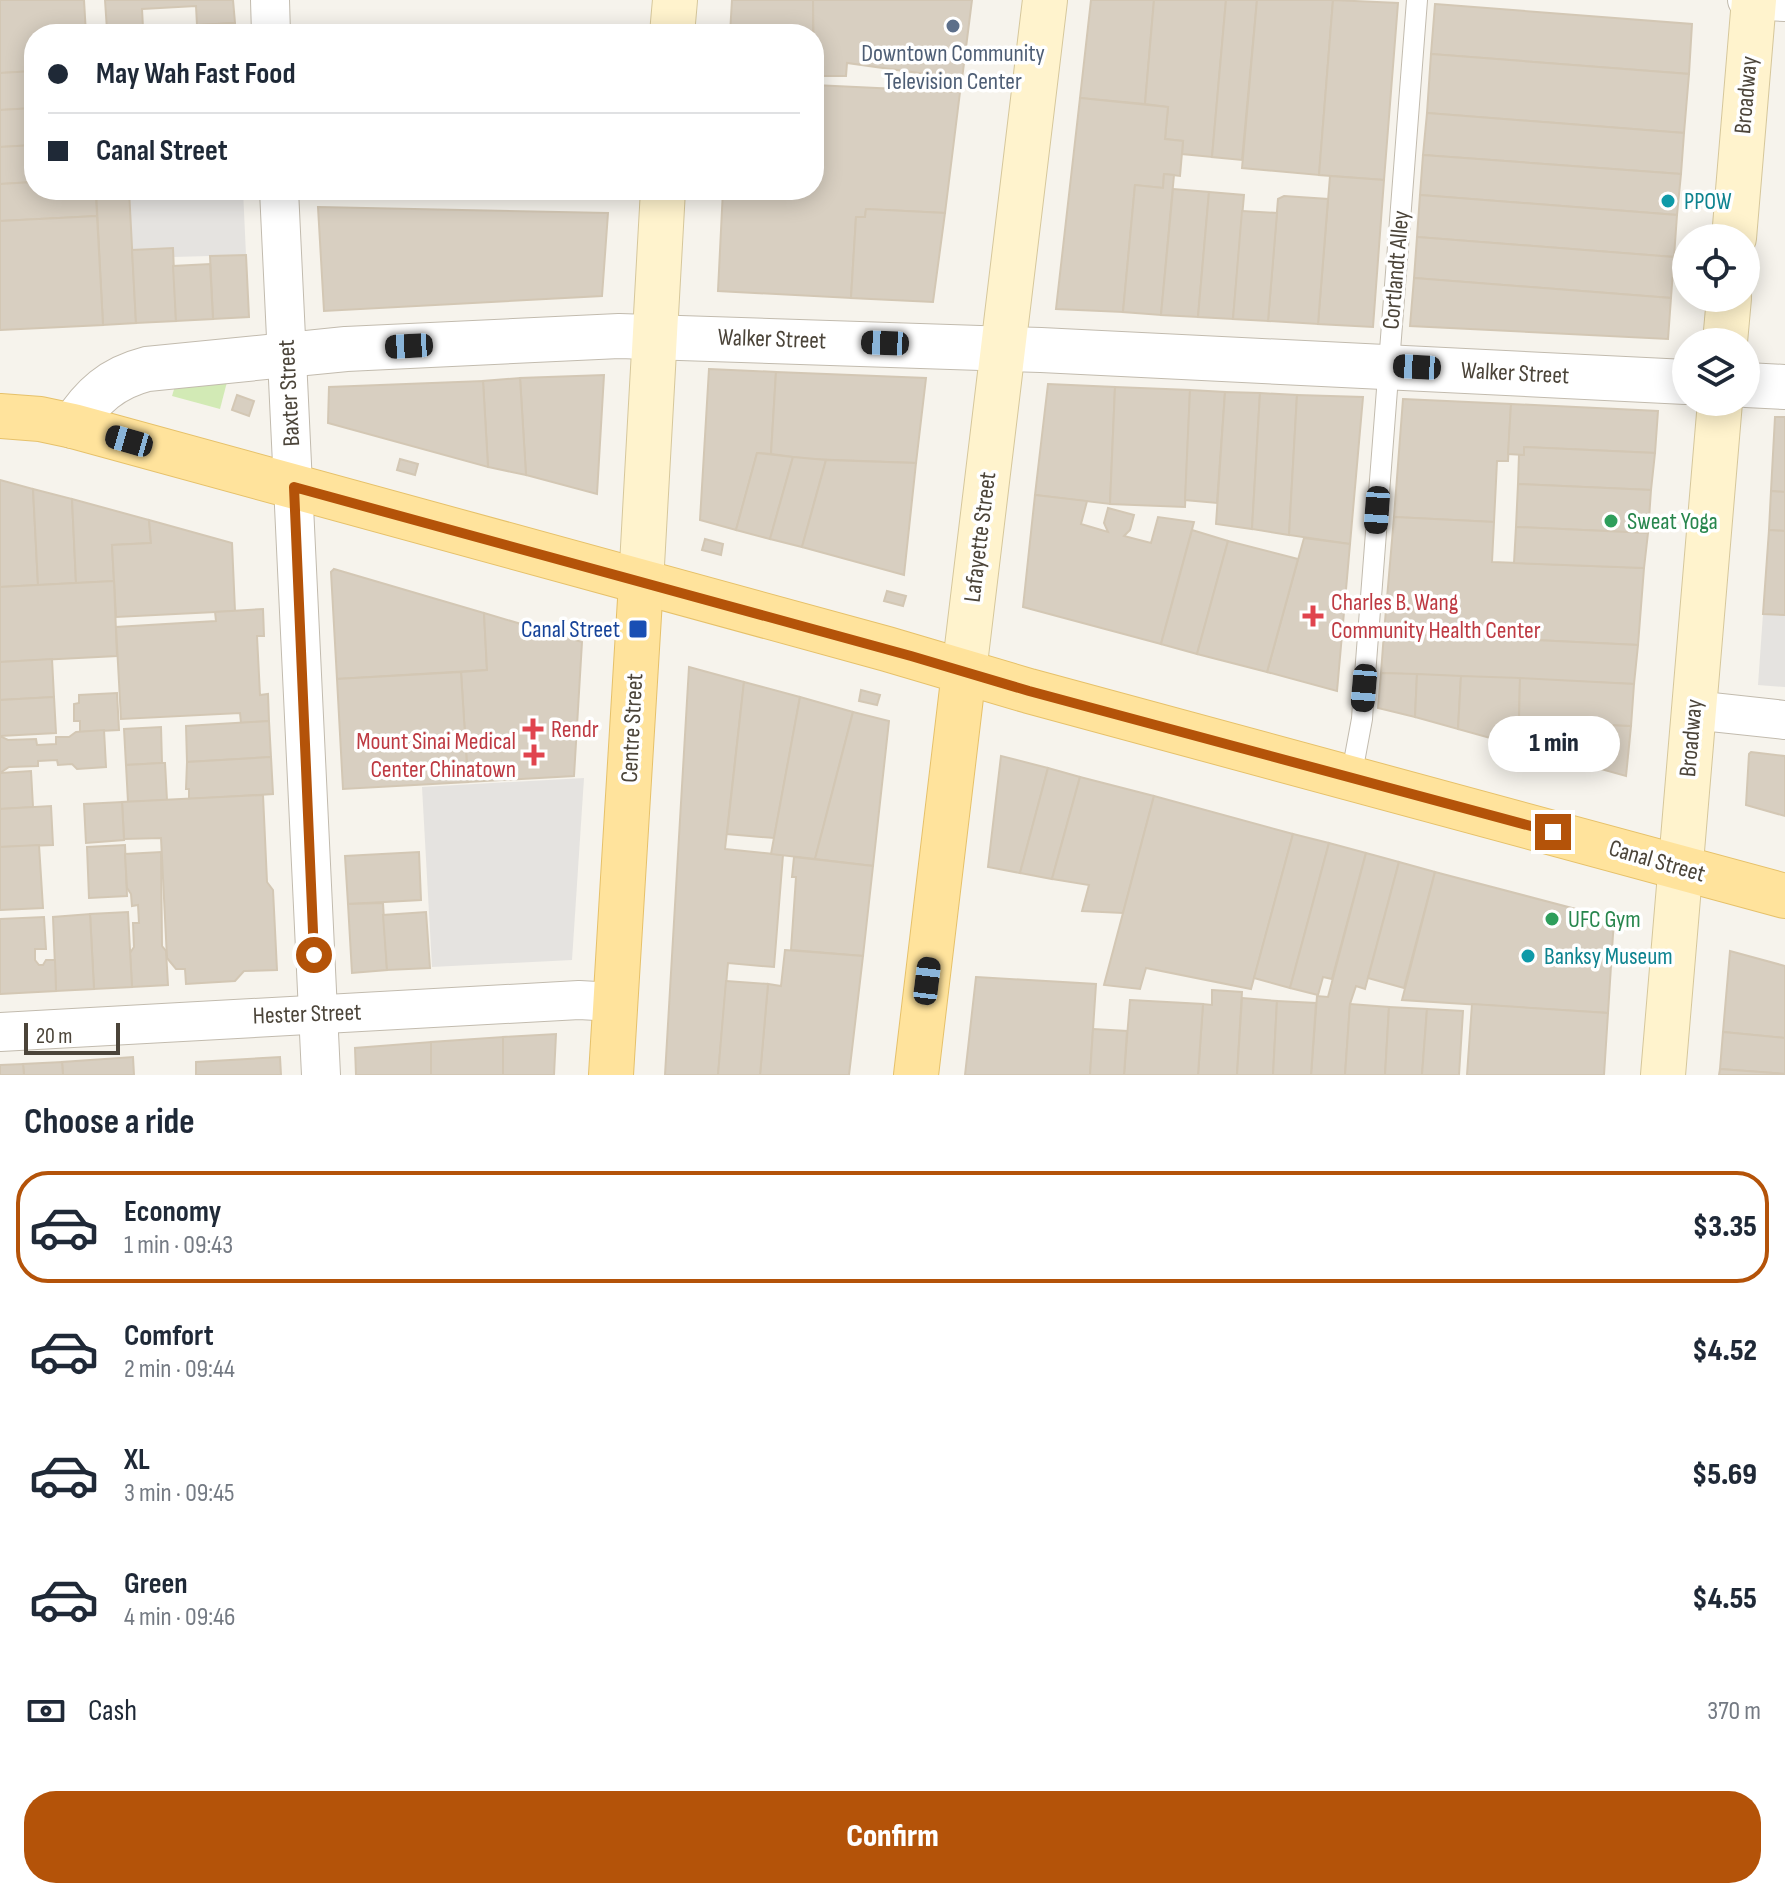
<!DOCTYPE html>
<meta charset="utf-8">
<style>
body{margin:0;font-family:"Sofia Sans Condensed",sans-serif;background:#f2f2f3;color:#1f2937;height:100vh;display:flex;flex-direction:column;font-size:30px;white-space:nowrap}
*{box-sizing:border-box;margin:0}
p{font-size:26px;color:#747a83}
.icon{flex:none;width:44px;height:44px;fill:none;stroke:currentColor;stroke-width:2;stroke-linecap:round;stroke-linejoin:round}
.map{position:relative;height:1075px;overflow:hidden}
.details{display:flex;flex-direction:column;background:#fff;flex:1}
.details>*{flex:none}
.guide{position:absolute;left:24px;top:24px;width:800px;height:176px;border-radius:32px;box-shadow:0 4px 20px #0003;display:grid;align-content:center;height:176px;padding:0 24px;background:#fff}
.controls{position:absolute;left:1672px;top:224px;display:grid;gap:16px}
.controls a{display:grid;place-items:center;width:88px;height:88px;border-radius:50%;background:#fff;box-shadow:0 4px 20px #0003;font-size:40px}
.scale{position:absolute;left:24px;bottom:20px;width:96px;box-sizing:border-box;padding-left:8px;border:4px solid #4b4439;border-top:0;font-size:22px;line-height:28px;white-space:nowrap;color:#4b4439;-webkit-text-stroke:6px #fff;paint-order:stroke}
.end{position:absolute;width:36px;height:36px;margin:-18px;border:10px solid #b45309;background:#fff;box-shadow:0 0 0 4px #fff}
.from{border-radius:50%}
.bubble{position:absolute;height:56px;border-radius:28px;background:#fff;box-shadow:0 4px 20px #0003;font-size:26px;font-weight:800;line-height:56px;text-align:center}
.car{position:absolute;width:24px;height:48px;margin:-24px -12px;border-radius:10px;box-shadow:0 0 6px 2px #0007;background:linear-gradient(#222 24%,#8ab4d8 0 40%,#222 0 76%,#8ab4d8 0 86%,#222 0)}
.guide b{display:flex;align-items:center;gap:28px;height:76px;font-size:30px}
.guide b+b{border-top:2px solid #e0e1e3}
.guide i{width:20px;height:20px;background:#1f2937}
ul{padding:0;list-style:none}
li{display:flex;align-items:center;gap:24px;height:112px;margin:0 16px 12px;padding:0 8px;border:4px solid transparent;border-radius:32px}
li div{flex:1}
li b{display:block;font-size:30px}
li em{font-style:normal;font-weight:800}
li.on{border-color:#b45309}
li>.icon{width:72px;height:72px;stroke-width:1.5}
h2{padding:0 24px;font-size:36px;line-height:96px}
.pay{display:flex;align-items:center;gap:20px;height:88px;padding:0 24px;font-size:30px}
.pay p{margin-inline-start:auto}
.cta{display:flex;gap:16px;margin-top:auto;padding:16px 24px}
.cta a{flex:1;height:92px;border-radius:32px;background:#b45309;color:#fff;font-size:32px;font-weight:800;line-height:92px;text-align:center}
.map>svg:first-child{display:block}
.green{fill:#d2eab5}
.parking{fill:#e5e3e0}
.building{fill:#d8cfc1;stroke:#d3c7b4;stroke-width:2}
.lines{fill:none;stroke-linecap:round;stroke-linejoin:round}
.service-casing{stroke:#c2bbae;stroke-width:22}
.minor-casing{stroke:#c2bbae;stroke-width:40}
.tertiary-casing{stroke:#c2bbae;stroke-width:46}
.secondary-casing{stroke:#d6c79b;stroke-width:46}
.primary-casing{stroke:#e6c16a;stroke-width:46}
.service{stroke:#fff;stroke-width:20}
.minor{stroke:#fff;stroke-width:38}
.tertiary{stroke:#fff;stroke-width:44}
.secondary{stroke:#fff3cd;stroke-width:44}
.primary{stroke:#ffe39c;stroke-width:44}
.route{stroke:#b45309;stroke-width:10}
.service-dot{fill:#5c6f8a;stroke:#fff;stroke-width:3}
.culture-dot{fill:#0f9aa8;stroke:#fff;stroke-width:3}
.leisure-dot{fill:#2e9e5b;stroke:#fff;stroke-width:3}
.health-dot{fill:#e0444e;stroke:#fff;stroke-width:3}
.transit-dot{fill:#1a4fb4;stroke:#fff;stroke-width:3}
.labels{text-anchor:middle;dominant-baseline:central;stroke-width:7;stroke-linejoin:round;paint-order:stroke}
.service-label{font-size:24px;fill:#4e5e75;stroke:#fff}
.street-label{font-size:24px;fill:#4b4439;stroke:#fff}
.culture-label{font-size:24px;fill:#0d838f;stroke:#fff;text-anchor:start}
.leisure-label{font-size:24px;fill:#27864d;stroke:#fff;text-anchor:start}
.health-label{font-size:24px;fill:#be3a42;stroke:#fff;text-anchor:start}
.transit-label{font-size:24px;fill:#164399;stroke:#fff;text-anchor:end}
</style>
<div class="map">
<svg width="1785" height="1075" viewBox="0 0 1785 1075">
<rect width="100%" height="100%" fill="#f6f3ec"/>
<polygon class="green" points="227,382 220,409 172,396 175,386"/>
<g class="parking">
<polygon points="129,190 243,190 246,255 173,257 172,248 132,250"/>
<polygon points="1763,614 1785,615 1785,687 1758,685"/>
<polygon points="584,778 572,960 432,967 422,787"/>
</g>
<g class="building">
<polygon points="0,0 84,0 86,34 34,34 34,71 0,73"/>
<polygon points="105,0 233,0 235,23 197,25 196,6 142,9 143,28 107,30"/>
<polygon points="732,0 813,0 813,34 730,34"/>
<polygon points="813,0 972,0 962,79 847,63 846,76 814,76"/>
<polygon points="1091,0 1154,0 1145,104 1080,98"/>
<polygon points="1154,0 1226,0 1212,157 1182,154 1183,141 1165,139 1168,107 1145,104"/>
<polygon points="1226,0 1257,0 1242,160 1212,157"/>
<polygon points="1257,0 1333,0 1319,175 1242,168"/>
<polygon points="1333,0 1398,3 1384,180 1319,175"/>
<polygon points="1435,4 1692,24 1689,74 1431,54"/>
<polygon points="235,23 235,34 86,34 86,31"/>
<polygon points="1431,54 1689,74 1684,133 1427,113"/>
<polygon points="34,71 34,108 0,110 0,73"/>
<polygon points="814,85 960,92 945,213 866,209 865,217 856,217 851,298 718,291 723,190 814,190"/>
<polygon points="1080,98 1168,107 1165,139 1183,141 1180,176 1164,174 1163,188 1135,185 1123,312 1056,309"/>
<polygon points="34,108 34,145 0,147 0,110"/>
<polygon points="1427,113 1684,133 1681,174 1423,155"/>
<polygon points="34,145 34,182 0,184 0,147"/>
<polygon points="1423,155 1681,174 1677,215 1420,195"/>
<polygon points="1164,174 1174,175 1161,315 1123,312 1135,185 1163,188"/>
<polygon points="1330,176 1384,180 1373,327 1318,324"/>
<polygon points="34,182 34,190 96,190 97,216 0,221 0,184"/>
<polygon points="1173,189 1209,192 1198,317 1161,315"/>
<polygon points="96,190 129,190 136,323 103,325"/>
<polygon points="1209,192 1244,195 1233,319 1198,317"/>
<polygon points="1420,195 1677,215 1674,257 1417,237"/>
<polygon points="1284,196 1328,199 1318,324 1268,321 1278,199"/>
<polygon points="318,207 608,213 602,296 324,311"/>
<polygon points="866,209 945,213 933,302 851,298 856,217 865,217"/>
<polygon points="1242,211 1277,213 1268,321 1233,319"/>
<polygon points="97,216 103,325 0,330 0,221"/>
<polygon points="1417,237 1674,257 1671,298 1414,278"/>
<polygon points="173,248 176,321 136,323 132,250"/>
<polygon points="246,255 249,317 213,319 210,256"/>
<polygon points="210,264 213,319 176,321 173,266"/>
<polygon points="1414,278 1671,298 1668,339 1410,326"/>
<polygon points="709,369 776,372 771,454 757,453 736,530 700,520"/>
<polygon points="776,372 926,378 916,463 808,459 771,454"/>
<polygon points="604,375 597,494 526,475 520,378"/>
<polygon points="520,378 526,475 488,467 483,381"/>
<polygon points="483,381 488,467 328,423 329,387"/>
<polygon points="1048,384 1115,387 1110,504 1035,495"/>
<polygon points="1115,387 1190,390 1185,507 1110,504"/>
<polygon points="1190,390 1225,392 1217,503 1185,500"/>
<polygon points="1225,392 1260,393 1252,529 1216,524"/>
<polygon points="1260,393 1297,395 1289,535 1252,529"/>
<polygon points="237,395 254,401 249,416 232,410"/>
<polygon points="1297,395 1363,397 1350,544 1289,535"/>
<polygon points="1403,399 1511,404 1508,461 1497,461 1494,522 1394,517"/>
<polygon points="1511,404 1658,411 1655,453 1524,447 1524,455 1508,454"/>
<polygon points="1775,417 1785,417 1785,492 1771,491"/>
<polygon points="1524,447 1655,453 1651,490 1518,484 1519,455 1524,455"/>
<polygon points="757,453 793,457 770,539 736,530"/>
<polygon points="793,457 826,460 802,547 770,539"/>
<polygon points="400,459 418,464 415,475 397,470"/>
<polygon points="826,460 916,463 904,575 802,547"/>
<polygon points="0,480 33,489 38,585 0,587"/>
<polygon points="1518,484 1651,490 1648,533 1516,527"/>
<polygon points="33,489 72,499 76,583 38,585"/>
<polygon points="1771,491 1785,492 1785,531 1769,530"/>
<polygon points="1035,495 1087,501 1081,524 1108,532 1104,523 1108,508 1134,515 1130,530 1124,536 1151,543 1158,517 1194,522 1161,644 1023,607"/>
<polygon points="72,499 149,520 151,543 112,545 114,581 76,583"/>
<polygon points="1394,517 1494,522 1492,562 1644,568 1638,645 1384,633"/>
<polygon points="149,520 232,543 235,611 116,617 112,545 151,543"/>
<polygon points="1516,527 1648,533 1644,568 1514,563"/>
<polygon points="1192,530 1228,541 1197,654 1161,644"/>
<polygon points="1769,530 1785,531 1785,615 1763,614"/>
<polygon points="1304,538 1350,544 1337,691 1267,672"/>
<polygon points="705,539 723,544 721,555 702,550"/>
<polygon points="1228,541 1298,559 1267,672 1197,654"/>
<polygon points="334,569 484,613 487,670 337,679 331,572"/>
<polygon points="114,581 117,656 0,662 0,587"/>
<polygon points="887,591 906,596 903,606 884,601"/>
<polygon points="263,609 264,636 257,636 260,695 268,694 269,721 241,723 240,713 121,719 116,627 216,621 215,612"/>
<polygon points="484,613 582,642 574,776 468,782 461,672 487,670"/>
<polygon points="1384,633 1638,645 1634,684 1381,673"/>
<polygon points="52,659 54,697 0,700 0,662"/>
<polygon points="689,667 744,682 725,849 783,855 774,967 728,963 718,1075 665,1075"/>
<polygon points="461,672 468,782 343,789 337,679"/>
<polygon points="1381,673 1417,674 1415,717 1378,708"/>
<polygon points="1417,674 1461,676 1458,729 1415,717"/>
<polygon points="1461,676 1520,678 1519,720 1631,726 1626,776 1458,729"/>
<polygon points="1520,678 1634,684 1631,726 1519,720"/>
<polygon points="744,682 800,697 774,838 727,834"/>
<polygon points="861,690 880,695 877,705 859,701"/>
<polygon points="117,693 119,730 80,732 80,721 74,721 74,704 79,703 79,695"/>
<polygon points="54,697 56,733 0,736 0,700"/>
<polygon points="800,697 853,712 815,859 771,854"/>
<polygon points="853,712 889,721 873,866 815,859"/>
<polygon points="269,721 271,757 187,762 186,726"/>
<polygon points="161,727 162,763 126,765 124,729"/>
<polygon points="104,730 106,767 77,769 72,764 58,765 57,760 38,761 38,766 9,767 0,773 0,736 8,740 36,739 37,745 56,744 56,737 69,737 76,732"/>
<polygon points="1751,752 1785,756 1785,816 1746,805 1749,754"/>
<polygon points="1001,756 1048,768 1020,873 988,867"/>
<polygon points="271,757 273,794 189,799 189,789 186,789 187,762"/>
<polygon points="162,763 165,763 167,800 128,802 126,765"/>
<polygon points="1048,768 1080,777 1052,879 1020,873"/>
<polygon points="31,771 33,807 0,809 0,773"/>
<polygon points="1080,777 1154,796 1123,913 1082,911 1089,885 1052,879"/>
<polygon points="263,795 267,882 273,890 277,970 244,971 235,981 186,984 185,969 176,969 167,958 161,838 124,839 122,802"/>
<polygon points="1154,796 1293,834 1251,989 1146,968 1140,989 1104,985"/>
<polygon points="122,802 124,840 86,843 84,804"/>
<polygon points="51,806 53,845 0,847 0,809"/>
<polygon points="1293,834 1329,843 1290,988 1254,978"/>
<polygon points="1329,843 1366,853 1332,979 1323,977 1318,995 1290,988"/>
<polygon points="39,845 43,908 0,910 0,847"/>
<polygon points="125,845 127,896 89,898 87,847"/>
<polygon points="161,852 162,946 166,951 168,985 132,987 130,953 134,947 133,923 139,923 138,905 132,906 131,894 127,888 125,854"/>
<polygon points="419,852 421,900 348,904 345,856"/>
<polygon points="1366,853 1399,862 1365,989 1356,986 1350,1004 1345,1075 1311,1075 1317,996 1328,997"/>
<polygon points="794,857 873,866 863,956 791,950 796,877 792,877"/>
<polygon points="1399,862 1435,872 1404,988 1368,978"/>
<polygon points="1435,872 1614,919 1608,1013 1402,1000"/>
<polygon points="383,903 387,970 352,973 348,904"/>
<polygon points="128,912 132,987 94,989 90,914"/>
<polygon points="426,912 430,968 387,970 383,915"/>
<polygon points="90,914 94,989 56,991 53,917"/>
<polygon points="44,917 46,949 35,949 35,960 39,965 43,965 46,960 55,960 56,991 0,994 0,919"/>
<polygon points="785,950 863,956 849,1075 760,1075 768,984 781,986"/>
<polygon points="1730,951 1785,966 1785,1038 1723,1032"/>
<polygon points="976,977 1096,984 1090,1075 965,1075"/>
<polygon points="726,981 768,984 760,1075 718,1075"/>
<polygon points="1212,990 1242,992 1237,1075 1198,1075 1203,1004 1212,1005"/>
<polygon points="1242,998 1277,1001 1273,1075 1237,1075"/>
<polygon points="1130,1000 1203,1004 1198,1075 1124,1075"/>
<polygon points="1277,1001 1316,1003 1311,1075 1273,1075"/>
<polygon points="1350,1004 1389,1007 1385,1075 1345,1075"/>
<polygon points="1472,1004 1608,1013 1604,1075 1467,1075"/>
<polygon points="1389,1007 1427,1009 1422,1075 1385,1075"/>
<polygon points="1427,1009 1463,1011 1459,1075 1422,1075"/>
<polygon points="1093,1029 1127,1031 1124,1075 1090,1075"/>
<polygon points="1723,1032 1785,1038 1785,1074 1720,1069"/>
<polygon points="556,1034 554,1075 503,1075 503,1037"/>
<polygon points="503,1037 503,1075 431,1075 431,1042"/>
<polygon points="431,1042 431,1075 356,1075 355,1048"/>
<polygon points="133,1057 134,1075 63,1075 62,1062"/>
<polygon points="280,1057 281,1075 196,1075 196,1062"/>
<polygon points="62,1062 63,1075 24,1075 23,1064"/>
<polygon points="23,1064 24,1075 0,1075 0,1065"/>
<polygon points="1720,1069 1785,1074 1785,1075 1719,1075"/>
</g>
<g class="lines">
<defs>
<polyline id="service" points="1351,778 1362,719 1364,688 1417,0"/>
<g id="minor">
<polyline points="270,0 271,34"/>
<polyline points="1747,0 1785,2"/>
<polyline points="279,190 321,1075"/>
<polyline points="1693,710 1785,720"/>
<path d="M0 1032C193 1020 386 1010 579 1000L615 1002"/>
</g>
<g id="tertiary">
<polyline points="1746,385 1785,387"/>
<path d="M73 426C92 396 112 378 147 369L346 349 619 336 1041 350 1686 382"/>
</g>
<g id="secondary">
<polyline points="672,34 675,0"/>
<polyline points="1734,238 1754,0"/>
<polyline points="1725,342 1729,298"/>
<polyline points="641,583 663,190"/>
<polyline points="964,672 1045,0"/>
<polyline points="1663,1075 1720,402"/>
</g>
<g id="primary">
<polyline points="0,416 40,419 73,426 887,649 1029,691 1785,896"/>
<polyline points="611,1075 641,583"/>
<polyline points="916,1075 964,672"/>
</g>
</defs>
<use href="#service" class="service-casing"/>
<use href="#minor" class="minor-casing"/>
<use href="#tertiary" class="tertiary-casing"/>
<use href="#secondary" class="secondary-casing"/>
<use href="#primary" class="primary-casing"/>
<use href="#service" class="service"/>
<use href="#minor" class="minor"/>
<use href="#tertiary" class="tertiary"/>
<use href="#secondary" class="secondary"/>
<use href="#primary" class="primary"/>
</g>
<g class="lines">
<polyline class="route" points="314,955 294,487 911,656 1029,691 1553,832"/>
</g>
<circle class="service-dot" cx="953" cy="26" r="8"/>
<g class="culture-dot">
<circle cx="1668" cy="201" r="8"/>
<circle cx="1528" cy="956" r="8"/>
</g>
<g class="leisure-dot">
<circle cx="1611" cy="521" r="8"/>
<circle cx="1552" cy="919" r="8"/>
</g>
<g class="health-dot">
<path d="M1309 604h8v8h8v8h-8v8h-8v-8h-8v-8h8z"/>
<path d="M529 717h8v8h8v8h-8v8h-8v-8h-8v-8h8z"/>
<path d="M530 743h8v8h8v8h-8v8h-8v-8h-8v-8h8z"/>
</g>
<rect class="transit-dot" x="628" y="619" width="20" height="20" rx="4"/>
<g class="labels">
<g class="service-label">
<text x="953" y="53">Downtown Community<tspan x="953" dy="28">Television Center</tspan></text>
</g>
<g class="street-label">
<text transform="translate(1746 95) rotate(-85)">Broadway</text>
<text transform="translate(1396 270) rotate(-85)">Cortlandt Alley</text>
<text transform="translate(772 339) rotate(2)">Walker Street</text>
<text transform="translate(1515 373) rotate(3)">Walker Street</text>
<text transform="translate(289 393) rotate(-93)">Baxter Street</text>
<text transform="translate(980 537) rotate(-83)">Lafayette Street</text>
<text transform="translate(632 728) rotate(-87)">Centre Street</text>
<text transform="translate(1691 738) rotate(-85)">Broadway</text>
<text transform="translate(1657 861) rotate(16)">Canal Street</text>
<text transform="translate(307 1014) rotate(-2)">Hester Street</text>
</g>
<g class="culture-label">
<text x="1684" y="201">PPOW</text>
<text x="1544" y="956">Banksy Museum</text>
</g>
<g class="leisure-label">
<text x="1627" y="521">Sweat Yoga</text>
<text x="1568" y="919">UFC Gym</text>
</g>
<g class="health-label">
<text x="1331" y="602">Charles B. Wang<tspan x="1331" dy="28">Community Health Center</tspan></text>
<text x="551" y="729">Rendr</text>
<text x="516" y="741" text-anchor="end">Mount Sinai Medical<tspan x="516" dy="28">Center Chinatown</tspan></text>
</g>
<g class="transit-label">
<text x="620" y="629">Canal Street</text>
</g>
</g>
</svg>
<div class="controls">
<a><svg class="icon" aria-label="locate" viewBox="0 0 24 24"><circle cx="12" cy="12" r="6"/><path d="M12 2v4M12 18v4M2 12h4M18 12h4"/></svg></a>
<a><svg class="icon" aria-label="layers" viewBox="0 0 24 24"><path d="M12 4l9 5-9 5-9-5zM3 14l9 5 9-5"/></svg></a>
</div>
<div class="scale">20 m</div>
<i class="end from" style="left:314px;top:955px"></i>
<i class="end" style="left:1553px;top:832px"></i>
<div class="bubble" style="left:1488px;top:716px;width:132px">1 min</div>
<i class="car" style="left:885px;top:343px;rotate:272deg"></i>
<i class="car" style="left:409px;top:346px;rotate:267deg"></i>
<i class="car" style="left:1417px;top:367px;rotate:273deg"></i>
<i class="car" style="left:129px;top:441px;rotate:286deg"></i>
<i class="car" style="left:1377px;top:510px;rotate:184deg"></i>
<i class="car" style="left:1364px;top:688px;rotate:185deg"></i>
<i class="car" style="left:927px;top:981px;rotate:7deg"></i>
<div class="guide">
<b><i class="from"></i>May Wah Fast Food</b>
<b><i></i>Canal Street</b>
</div>
</div>
<section class="details">
<h2>Choose a ride</h2>
<ul>
<li class="on"><svg class="icon" aria-label="car" viewBox="0 0 24 24"><path d="M5 17H2v-5l4-1 3-4h7l3 4 3 1v5h-3M9 17h6M6 11h13"/><circle cx="7" cy="17" r="2"/><circle cx="17" cy="17" r="2"/></svg><div><b>Economy</b><p>1 min · 09:43</p></div><em>$3.35</em></li>
<li><svg class="icon" aria-label="car" viewBox="0 0 24 24"><path d="M5 17H2v-5l4-1 3-4h7l3 4 3 1v5h-3M9 17h6M6 11h13"/><circle cx="7" cy="17" r="2"/><circle cx="17" cy="17" r="2"/></svg><div><b>Comfort</b><p>2 min · 09:44</p></div><em>$4.52</em></li>
<li><svg class="icon" aria-label="car" viewBox="0 0 24 24"><path d="M5 17H2v-5l4-1 3-4h7l3 4 3 1v5h-3M9 17h6M6 11h13"/><circle cx="7" cy="17" r="2"/><circle cx="17" cy="17" r="2"/></svg><div><b>XL</b><p>3 min · 09:45</p></div><em>$5.69</em></li>
<li><svg class="icon" aria-label="car" viewBox="0 0 24 24"><path d="M5 17H2v-5l4-1 3-4h7l3 4 3 1v5h-3M9 17h6M6 11h13"/><circle cx="7" cy="17" r="2"/><circle cx="17" cy="17" r="2"/></svg><div><b>Green</b><p>4 min · 09:46</p></div><em>$4.55</em></li>
</ul>
<div class="pay"><svg class="icon" aria-label="cash" viewBox="0 0 24 24"><path d="M3 7h18v10H3z"/><circle cx="12" cy="12" r="2"/></svg>Cash<p>370 m</p></div>
<div class="cta"><a>Confirm</a></div>
</section>
